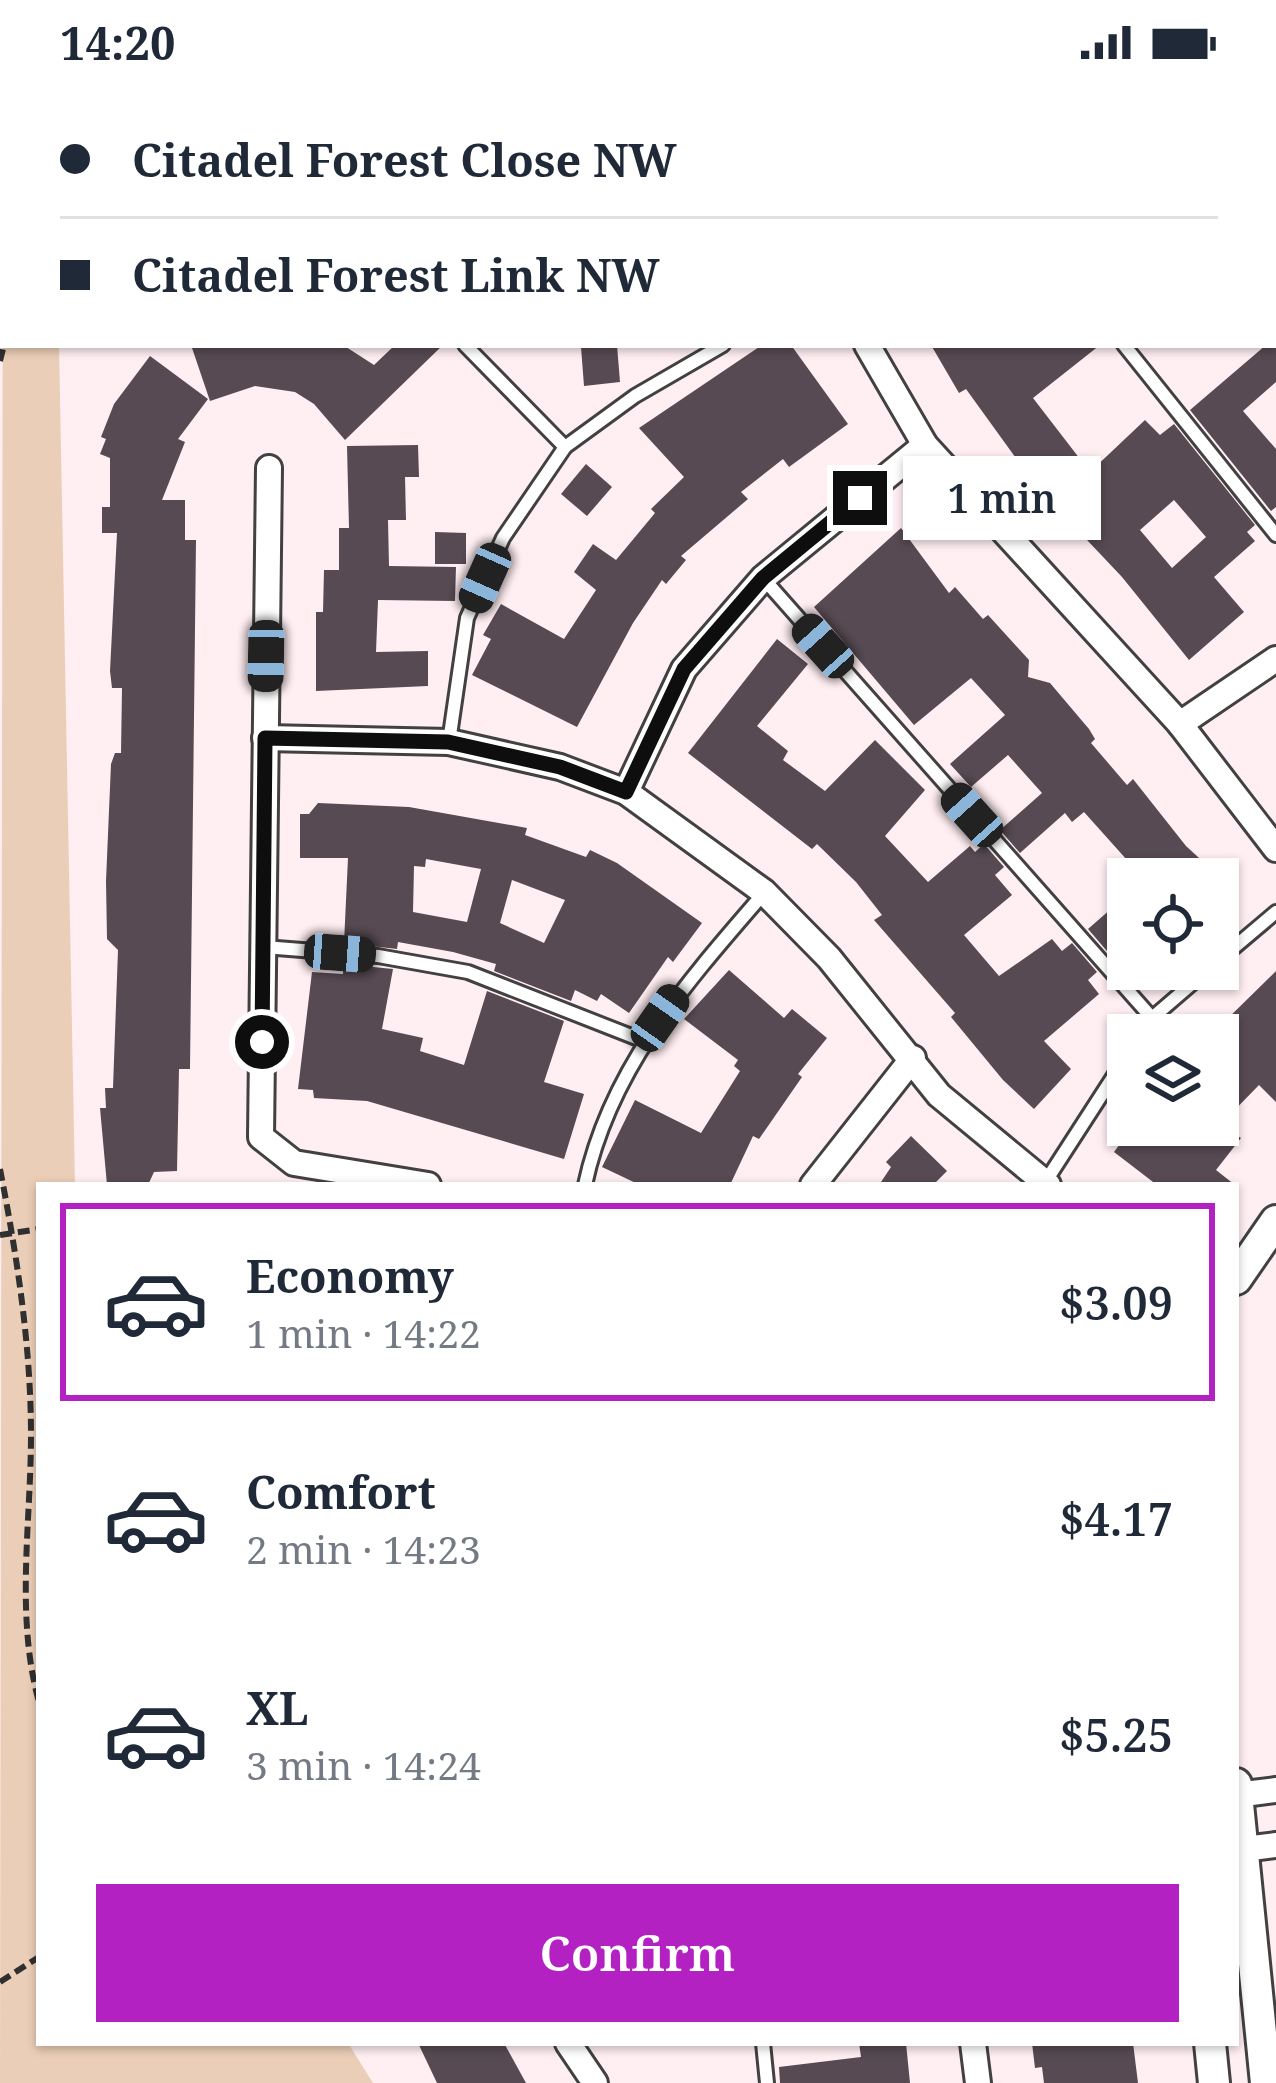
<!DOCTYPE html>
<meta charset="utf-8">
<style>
body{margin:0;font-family:"Noto Serif",serif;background:#f2f2f3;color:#1f2937;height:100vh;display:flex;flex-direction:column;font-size:45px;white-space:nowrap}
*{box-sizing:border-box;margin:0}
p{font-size:39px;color:#747a83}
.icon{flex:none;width:66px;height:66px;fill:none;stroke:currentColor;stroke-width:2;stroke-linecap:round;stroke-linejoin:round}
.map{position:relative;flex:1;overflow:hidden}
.sheet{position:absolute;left:36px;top:1098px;width:1203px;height:864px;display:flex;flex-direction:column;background:#fff;border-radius:0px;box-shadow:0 3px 9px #0004}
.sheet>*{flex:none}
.top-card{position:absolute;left:0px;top:0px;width:1278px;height:264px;box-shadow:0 3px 9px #0004;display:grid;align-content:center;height:264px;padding:0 60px;background:#fff}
.tools{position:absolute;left:1107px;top:774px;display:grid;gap:24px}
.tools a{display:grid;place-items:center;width:132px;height:132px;border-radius:0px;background:#fff;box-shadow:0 3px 9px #0004;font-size:60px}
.end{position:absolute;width:54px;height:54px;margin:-27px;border:15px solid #0e0e0e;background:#fff;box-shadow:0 0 0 6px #fff}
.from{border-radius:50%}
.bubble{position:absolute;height:84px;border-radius:0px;background:#fff;box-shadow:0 3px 9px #0004;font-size:39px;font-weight:600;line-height:84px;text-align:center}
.car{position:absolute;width:36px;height:72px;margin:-36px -18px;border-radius:15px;box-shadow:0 0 9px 3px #0007;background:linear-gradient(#222 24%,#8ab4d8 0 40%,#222 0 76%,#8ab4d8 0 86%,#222 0)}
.top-card b{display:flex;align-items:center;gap:42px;height:114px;font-size:45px}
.top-card b+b{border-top:3px solid #e0e1e3}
.top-card i{width:30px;height:30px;background:#1f2937}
ul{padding:21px 0 0;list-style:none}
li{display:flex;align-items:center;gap:36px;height:198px;margin:0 24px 18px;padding:0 36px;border:6px solid transparent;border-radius:0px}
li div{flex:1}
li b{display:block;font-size:45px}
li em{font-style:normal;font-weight:600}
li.current{border-color:#b421c2}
li>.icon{width:108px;height:108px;stroke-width:1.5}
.primary-button{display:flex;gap:24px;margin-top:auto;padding:24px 60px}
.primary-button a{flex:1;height:138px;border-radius:0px;background:#b421c2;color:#fff;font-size:48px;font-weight:600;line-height:138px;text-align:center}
.status{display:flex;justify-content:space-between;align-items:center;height:84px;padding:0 60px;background:#fff;direction:ltr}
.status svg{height:33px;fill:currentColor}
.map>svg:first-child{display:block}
.green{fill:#ebceb7}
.building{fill:#574a52;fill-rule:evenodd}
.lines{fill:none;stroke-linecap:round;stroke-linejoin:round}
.service-casing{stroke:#414141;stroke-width:18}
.minor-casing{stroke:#414141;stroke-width:30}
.tertiary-casing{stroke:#414141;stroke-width:36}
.path{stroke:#303030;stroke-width:6;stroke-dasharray:12 6;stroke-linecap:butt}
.service{stroke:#fff;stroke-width:12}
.minor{stroke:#fff;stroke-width:24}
.tertiary{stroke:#fff;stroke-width:30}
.route{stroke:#0e0e0e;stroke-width:15}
</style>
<div class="status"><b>14:20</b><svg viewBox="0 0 49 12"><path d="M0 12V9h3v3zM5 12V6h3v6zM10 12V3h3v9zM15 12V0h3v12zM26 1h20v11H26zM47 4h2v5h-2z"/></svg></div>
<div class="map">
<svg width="1276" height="1999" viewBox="0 0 1276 1999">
<rect width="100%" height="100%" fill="#ffeef2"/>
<polygon class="green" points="3,16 3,261 59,261 75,1101 39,1101 39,1959 348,1959 373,1999 0,1999"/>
<g class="building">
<polygon points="1276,252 1276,298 1243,327 1276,365 1276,423 1271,427 1190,326 1266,261 1275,261"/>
<polygon points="191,261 343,261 374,281 395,261 443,261 345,356 314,320 295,308 255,302 210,317"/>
<polygon points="617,261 620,298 584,302 581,263"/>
<polygon points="762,261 791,261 848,340 789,383 783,375 741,408 748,415 681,472 686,476 666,500 662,496 633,539 577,643 472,591 491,555 483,551 501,520 564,555 596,506 574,488 593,460 616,476 655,429 651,425 684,393 639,344"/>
<path d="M931 261H1100L1033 314 1090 388 1145 336 1160 351 1174 340 1255 441 1247 448 1255 457 1214 493 1244 528 1189 576 1122 493 1036 402 966 305 959 309ZM1174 416 1206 453 1172 484 1140 446Z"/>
<polygon points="150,272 208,315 178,355 185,358 162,416 185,416 185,456 196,456 190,985 179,985 177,1087 154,1088 148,1101 107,1101 100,1024 106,1024 105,1004 113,1004 118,866 107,855 106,797 111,680 115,669 121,669 122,604 112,604 110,587 117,449 102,449 102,423 110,423 110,374 100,370 106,355 101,353 114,320"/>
<polygon points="418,361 419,393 405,393 406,436 388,436 389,482 456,483 455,517 378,516 376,568 428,567 428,602 316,607 316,528 323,528 324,486 339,486 339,444 349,444 347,362"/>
<polygon points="586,380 612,403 587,432 561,410"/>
<polygon points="901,444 949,509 955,503 983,535 988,531 1029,576 1028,593 1050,599 1089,645 1095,655 1091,659 1127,701 1133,695 1186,762 1222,795 1144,795 1084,728 1072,738 1065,729 1020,769 1000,746 1042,709 1008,671 971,703 950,680 1005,631 971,594 914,641 814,523"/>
<polygon points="435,448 466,449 466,480 435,480"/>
<polygon points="777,555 808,580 757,642 788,667 783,676 825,707 875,656 925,706 885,752 928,798 970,762 975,768 984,760 1004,783 995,791 1012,811 964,851 999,892 1052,855 1062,867 1072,859 1097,888 1088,896 1099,910 1044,957 1071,985 1034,1025 1003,996 951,933 955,929 874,836 882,831 856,798 817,760 812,765 688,669"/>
<path d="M318 719 409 723 527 744 525 751 586 773 590 766 617 779 702 839 673 878 668 873 629 929 601 910 597 917 575 906 571 917 494 887 496 880 453 868 398 858 397 865 344 859 348 774H300V730H309ZM426 775 481 785 467 838 413 828 414 782 425 783ZM512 796 565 816 544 859 500 839Z"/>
<polygon points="1128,810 1128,861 1113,874 1088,845"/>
<polygon points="343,880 393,885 382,945 423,954 420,967 464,981 487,907 564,937 544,998 584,1010 564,1075 367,1017 314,1014 313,1006 298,1005 312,888 343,890"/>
<polygon points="729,886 784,934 792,925 827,954 798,990 802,993 759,1055 753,1052 730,1101 640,1101 602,1083 635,1016 701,1049 740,987 734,982 738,976 684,935"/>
<polygon points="1276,887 1276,1018 1259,1001 1220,1041 1241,1054 1216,1086 1235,1101 1157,1101 1114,1068 1134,1041 1218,1041 1218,944"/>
<polygon points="911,1052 947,1087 933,1101 879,1101 891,1083 886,1078"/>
<polygon points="418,1959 504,1959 526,1999 437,1999"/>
<polygon points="859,1959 906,1959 910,1999 780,1999 779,1983 861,1973"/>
<polygon points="1032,1959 1133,1959 1138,1999 1044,1999 1042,1983 1035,1984"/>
</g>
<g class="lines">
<defs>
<g id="service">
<polyline points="959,0 960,3"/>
<polyline points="345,3 348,0"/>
<polyline points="465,261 565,363"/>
<polyline points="1124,261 1276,451"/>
<polyline points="763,494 1152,934"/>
<polyline points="449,658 467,534 503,454 565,363 635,312 723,261"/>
<polyline points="264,863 378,872 468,888 644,957"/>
<polyline points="1218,877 1276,828"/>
<polyline points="1141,951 1152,934 1209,885"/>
<polyline points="1044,1100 1128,970"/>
<path d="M585 1101C610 984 687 898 764 809"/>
<polyline points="763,1959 767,1999"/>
</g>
<g id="minor">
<polyline points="713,0 715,3"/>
<polyline points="1195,0 1197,3"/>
<polyline points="679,3 682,0"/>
<polyline points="1275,129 1276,130"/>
<polyline points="867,261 925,361 1180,640 1276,765"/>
<polyline points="269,384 261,1053 294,1079 428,1101"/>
<polyline points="1180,640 1276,575"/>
<polyline points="265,654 449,658 560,683 626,708 764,808 829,874 939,1011 1048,1101"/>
<polyline points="626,708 684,585 763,494 925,361"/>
<polyline points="813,1101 913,974"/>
<polyline points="1236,1711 1276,1706"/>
<polyline points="1236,1766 1276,1761"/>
<polyline points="568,1959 595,1999"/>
<polyline points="973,1959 978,1999"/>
</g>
<g id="tertiary">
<polyline points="1236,1195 1276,1137"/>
<polyline points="1236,1700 1266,1999"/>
<polyline points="1210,1959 1214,1999"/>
</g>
</defs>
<use href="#service" class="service-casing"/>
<use href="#minor" class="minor-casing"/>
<use href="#tertiary" class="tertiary-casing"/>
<g class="path">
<polyline points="228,3 232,0"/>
<polyline points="0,277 4,261"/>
<path d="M0 1085C17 1172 31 1262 31 1351 31 1439 15 1532 39 1618"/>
<polyline points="0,1151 39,1145"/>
<polyline points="0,1898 39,1873"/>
</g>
<use href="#service" class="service"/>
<use href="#minor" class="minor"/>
<use href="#tertiary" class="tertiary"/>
</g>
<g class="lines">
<polyline class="route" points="262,958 265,654 448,658 560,683 626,708 684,585 763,494 860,414"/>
</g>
</svg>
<div class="tools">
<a><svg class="icon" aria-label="locate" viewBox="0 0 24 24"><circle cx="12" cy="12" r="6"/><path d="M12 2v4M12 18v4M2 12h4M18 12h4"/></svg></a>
<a><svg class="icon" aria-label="layers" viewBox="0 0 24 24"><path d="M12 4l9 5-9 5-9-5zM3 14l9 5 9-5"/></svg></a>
</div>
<i class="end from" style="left:262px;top:958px"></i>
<i class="end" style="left:860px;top:414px"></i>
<div class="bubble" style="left:903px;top:372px;width:198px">1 min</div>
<i class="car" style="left:485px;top:494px;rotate:204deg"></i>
<i class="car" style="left:823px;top:562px;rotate:318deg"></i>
<i class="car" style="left:266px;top:572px;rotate:181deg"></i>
<i class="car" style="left:972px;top:731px;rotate:318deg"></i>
<i class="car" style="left:340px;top:869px;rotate:94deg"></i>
<i class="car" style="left:660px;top:934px;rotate:35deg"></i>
<div class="top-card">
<b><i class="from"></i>Citadel Forest Close NW</b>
<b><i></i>Citadel Forest Link NW</b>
</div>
<section class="sheet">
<ul>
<li class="current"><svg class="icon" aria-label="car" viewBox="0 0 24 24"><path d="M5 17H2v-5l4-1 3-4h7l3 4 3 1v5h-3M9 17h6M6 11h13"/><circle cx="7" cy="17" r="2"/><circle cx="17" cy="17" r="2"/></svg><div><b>Economy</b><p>1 min · 14:22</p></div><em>$3.09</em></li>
<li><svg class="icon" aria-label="car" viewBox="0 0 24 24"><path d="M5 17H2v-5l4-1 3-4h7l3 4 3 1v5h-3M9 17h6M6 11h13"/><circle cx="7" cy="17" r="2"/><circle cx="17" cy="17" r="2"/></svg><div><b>Comfort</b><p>2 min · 14:23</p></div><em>$4.17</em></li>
<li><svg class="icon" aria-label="car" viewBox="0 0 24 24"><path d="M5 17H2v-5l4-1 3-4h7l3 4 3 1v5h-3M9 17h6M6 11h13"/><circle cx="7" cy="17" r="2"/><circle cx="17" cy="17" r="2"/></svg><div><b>XL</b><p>3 min · 14:24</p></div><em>$5.25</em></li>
</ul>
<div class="primary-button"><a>Confirm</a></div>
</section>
</div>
